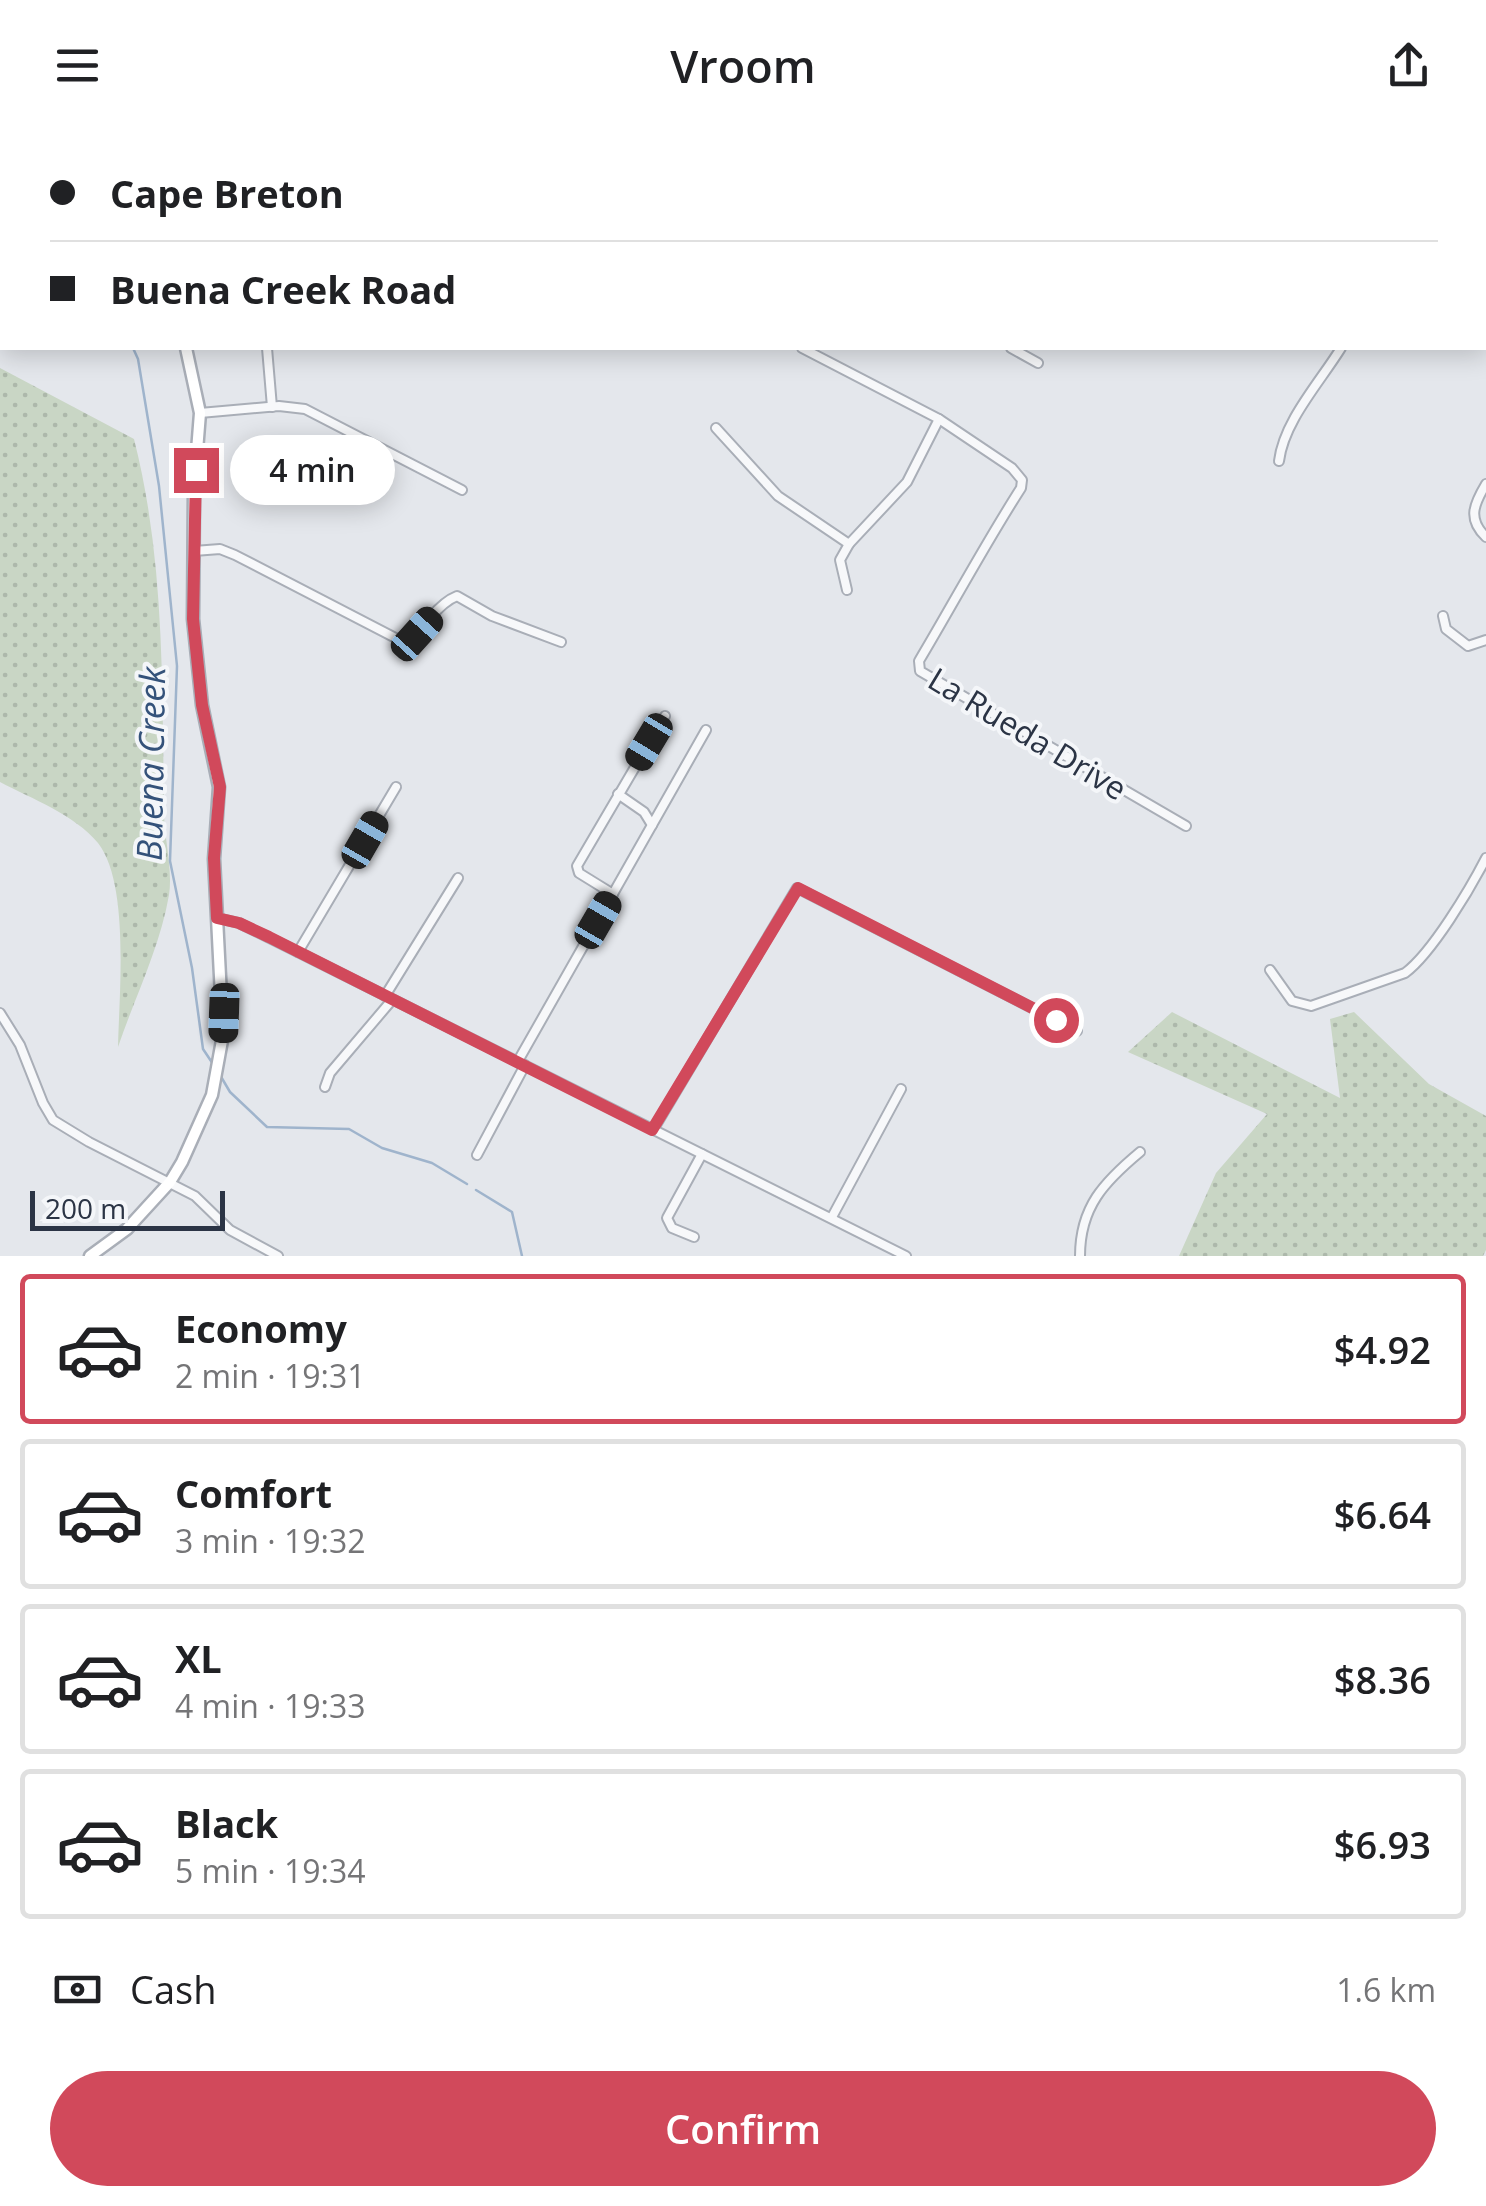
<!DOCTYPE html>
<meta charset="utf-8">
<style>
body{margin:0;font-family:"Open Sans",sans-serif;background:#f2f2f2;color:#202124;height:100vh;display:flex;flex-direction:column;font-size:38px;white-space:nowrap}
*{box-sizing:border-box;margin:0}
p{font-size:32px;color:#757577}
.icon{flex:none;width:55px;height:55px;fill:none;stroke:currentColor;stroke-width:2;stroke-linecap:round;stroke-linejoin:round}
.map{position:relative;height:1126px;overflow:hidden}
.sheet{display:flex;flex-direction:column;background:#fff;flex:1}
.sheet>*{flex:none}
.banner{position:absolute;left:0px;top:0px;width:1488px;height:220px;box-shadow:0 5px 25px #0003;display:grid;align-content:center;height:220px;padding:0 50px;background:#fff}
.scale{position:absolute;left:30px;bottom:25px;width:195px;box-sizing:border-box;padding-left:10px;border:5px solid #2b3445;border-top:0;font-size:28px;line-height:35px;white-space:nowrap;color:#2b3445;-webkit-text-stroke:8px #f4f6f9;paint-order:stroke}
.end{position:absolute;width:45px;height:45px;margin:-22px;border:12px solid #d1495b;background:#fff;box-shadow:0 0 0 5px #fff}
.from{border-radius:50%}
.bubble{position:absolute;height:70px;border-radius:35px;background:#fff;box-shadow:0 5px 25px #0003;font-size:32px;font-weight:600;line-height:70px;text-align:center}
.car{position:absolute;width:30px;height:60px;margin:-30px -15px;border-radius:12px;box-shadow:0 0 8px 2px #0007;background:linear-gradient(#222 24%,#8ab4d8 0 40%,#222 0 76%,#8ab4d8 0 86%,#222 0)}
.banner b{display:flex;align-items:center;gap:35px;height:95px;font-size:38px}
.banner b+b{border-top:2px solid #e0e0e0}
.banner i{width:25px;height:25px;background:#202124}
ul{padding:18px 0 0;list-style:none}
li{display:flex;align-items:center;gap:30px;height:150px;margin:0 20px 15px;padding:0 30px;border:5px solid #e0e0e0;border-radius:10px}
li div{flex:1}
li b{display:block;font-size:38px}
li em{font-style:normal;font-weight:600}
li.on{border-color:#d1495b}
li>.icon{width:90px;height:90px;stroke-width:1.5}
.pay{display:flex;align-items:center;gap:25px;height:110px;padding:0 50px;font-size:38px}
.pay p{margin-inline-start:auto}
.action{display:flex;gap:20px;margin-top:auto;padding:20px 50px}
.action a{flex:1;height:115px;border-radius:60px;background:#d1495b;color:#fff;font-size:40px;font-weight:600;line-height:115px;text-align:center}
header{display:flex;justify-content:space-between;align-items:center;height:130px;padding:0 50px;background:#fff;font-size:45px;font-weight:600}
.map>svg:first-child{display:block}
.grass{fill:url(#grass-dots)}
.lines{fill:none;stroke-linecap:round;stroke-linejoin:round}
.stream{stroke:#9fb4cc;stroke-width:2.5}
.minor-casing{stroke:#a9aeb7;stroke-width:12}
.secondary-casing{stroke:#a9aeb7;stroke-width:15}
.minor{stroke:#f7f8fa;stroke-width:8}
.secondary{stroke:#fff;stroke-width:10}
.route{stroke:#d1495b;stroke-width:12}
.labels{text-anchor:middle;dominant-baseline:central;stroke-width:8;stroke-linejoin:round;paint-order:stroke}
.street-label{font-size:32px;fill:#2b3445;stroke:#f4f6f9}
.water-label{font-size:35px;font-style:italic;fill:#34527a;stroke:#f4f6f9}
</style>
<header><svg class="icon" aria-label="menu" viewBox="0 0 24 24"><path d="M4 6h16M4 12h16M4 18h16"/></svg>Vroom<svg class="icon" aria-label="share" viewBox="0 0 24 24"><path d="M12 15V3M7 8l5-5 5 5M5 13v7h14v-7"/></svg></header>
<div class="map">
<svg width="1486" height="1126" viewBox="0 0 1486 1126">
<defs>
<pattern id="grass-dots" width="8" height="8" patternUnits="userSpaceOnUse" patternTransform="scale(2.5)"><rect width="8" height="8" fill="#c9d6c5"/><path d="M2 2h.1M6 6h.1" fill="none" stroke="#adb8ab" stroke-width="1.8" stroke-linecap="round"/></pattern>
</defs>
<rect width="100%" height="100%" fill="#e4e7ec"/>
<g class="grass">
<path d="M0 238 134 309C165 431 162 556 164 681 164 708 173 739 169 765 160 817 135 867 118 917 119 865 130 754 98 713 74 684 32 669 0 652Z"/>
<polygon points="1172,882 1340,968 1330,889 1354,882 1429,954 1486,986 1486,1120 1483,1126 1179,1126 1216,1043 1267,984 1128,922"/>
</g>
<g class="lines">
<g class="stream">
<polyline points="72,0 72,2"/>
<polyline points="133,218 138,229 159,356 177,536 170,731 192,838 203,919 213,934"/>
<polyline points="220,945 230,962 267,997 349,999 382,1018 432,1033 467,1054"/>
<polyline points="476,1060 512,1082 522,1126"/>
</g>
<defs>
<g id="minor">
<polyline points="375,0 379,2"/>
<polyline points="489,0 490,2"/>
<polyline points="648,0 651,2"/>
<polyline points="803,0 808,2"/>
<polyline points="1143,2 1145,0"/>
<polyline points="267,218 272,277"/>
<path d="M802 218 939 289 1012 338 1022 350 1021 358C985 414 953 474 919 531L920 541 1186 696"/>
<polyline points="1011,218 1038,233"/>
<polyline points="200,283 279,276 305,279 462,360"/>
<polyline points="716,298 778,366 849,414 907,352 939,289"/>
<path d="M1279 331C1284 291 1320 252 1341 218"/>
<path d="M1486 354C1474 374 1467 389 1486 407"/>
<path d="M194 421 220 419 235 425 411 516C420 499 439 473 457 466L492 486 561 512"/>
<polyline points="847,460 840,430 849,414"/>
<polyline points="1443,486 1446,499 1468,516 1486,510"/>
<polyline points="618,664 644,682 652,695"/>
<polyline points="613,764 579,743 577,736 665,586"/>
<polyline points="217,788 239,793 298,822 906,1126"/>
<polyline points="298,822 396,657"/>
<path d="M1270 840 1292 871 1311 876 1405 843C1432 823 1470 759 1486 728"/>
<polyline points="385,866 458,748"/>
<polyline points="0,883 20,915 43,973 53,990 89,1012 195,1066 230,1100 278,1126"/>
<polyline points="518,931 706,600"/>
<polyline points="325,957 330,943 392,870"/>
<polyline points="653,1000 797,758 1077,901"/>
<polyline points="477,1025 525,935"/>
<polyline points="832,1087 901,959"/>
<polyline points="694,1107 672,1098 667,1088 702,1024"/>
<path d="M1080 1126C1080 1077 1104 1052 1140 1022"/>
</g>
<g id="secondary">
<polyline points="132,0 133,2"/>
<polyline points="1130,0 1135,2"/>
<polyline points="772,2 773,0"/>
<polyline points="1485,98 1486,98"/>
<polyline points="90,1126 127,1099 170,1052 182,1032 212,965 223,905 214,729 219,657 202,575 193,489 194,359 200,283 186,218"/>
</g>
</defs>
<use href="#minor" class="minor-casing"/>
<use href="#secondary" class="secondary-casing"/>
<use href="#minor" class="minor"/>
<use href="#secondary" class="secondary"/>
</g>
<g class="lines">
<polyline class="route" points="196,340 193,489 202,575 220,657 214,728 217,788 239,793 269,807 652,1000 798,758 1056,890"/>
</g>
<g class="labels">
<g class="street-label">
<text transform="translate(1028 603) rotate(31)">La Rueda Drive</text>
</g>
<g class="water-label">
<text transform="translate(150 634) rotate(-89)">Buena Creek</text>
</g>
</g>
</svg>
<div class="scale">200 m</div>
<i class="end from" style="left:1056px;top:890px"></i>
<i class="end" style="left:196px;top:340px"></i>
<div class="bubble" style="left:230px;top:305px;width:165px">4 min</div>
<i class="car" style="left:417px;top:504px;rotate:42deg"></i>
<i class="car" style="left:649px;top:612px;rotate:211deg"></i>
<i class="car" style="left:365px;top:710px;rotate:30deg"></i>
<i class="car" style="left:598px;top:790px;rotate:30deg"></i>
<i class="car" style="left:224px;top:883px;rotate:182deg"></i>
<div class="banner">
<b><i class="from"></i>Cape Breton</b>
<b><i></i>Buena Creek Road</b>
</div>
</div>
<section class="sheet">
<ul>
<li class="on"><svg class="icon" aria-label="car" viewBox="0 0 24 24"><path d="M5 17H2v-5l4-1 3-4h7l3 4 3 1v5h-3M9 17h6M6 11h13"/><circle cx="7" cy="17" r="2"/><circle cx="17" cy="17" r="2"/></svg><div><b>Economy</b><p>2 min · 19:31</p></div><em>$4.92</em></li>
<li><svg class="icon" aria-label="car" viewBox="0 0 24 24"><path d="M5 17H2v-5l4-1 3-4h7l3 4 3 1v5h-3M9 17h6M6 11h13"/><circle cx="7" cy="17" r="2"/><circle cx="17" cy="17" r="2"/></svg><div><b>Comfort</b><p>3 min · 19:32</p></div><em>$6.64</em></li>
<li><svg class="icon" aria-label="car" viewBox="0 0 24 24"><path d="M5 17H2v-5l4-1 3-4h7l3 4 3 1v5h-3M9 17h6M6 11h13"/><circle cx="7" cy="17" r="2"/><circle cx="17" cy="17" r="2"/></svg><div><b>XL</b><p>4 min · 19:33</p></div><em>$8.36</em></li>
<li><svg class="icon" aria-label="car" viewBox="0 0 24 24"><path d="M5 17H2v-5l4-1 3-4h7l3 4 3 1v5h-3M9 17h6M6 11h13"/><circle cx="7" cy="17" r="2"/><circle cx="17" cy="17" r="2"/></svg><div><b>Black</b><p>5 min · 19:34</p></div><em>$6.93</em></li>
</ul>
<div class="pay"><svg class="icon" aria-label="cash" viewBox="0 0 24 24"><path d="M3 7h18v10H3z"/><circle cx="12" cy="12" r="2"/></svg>Cash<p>1.6 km</p></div>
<div class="action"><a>Confirm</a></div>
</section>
